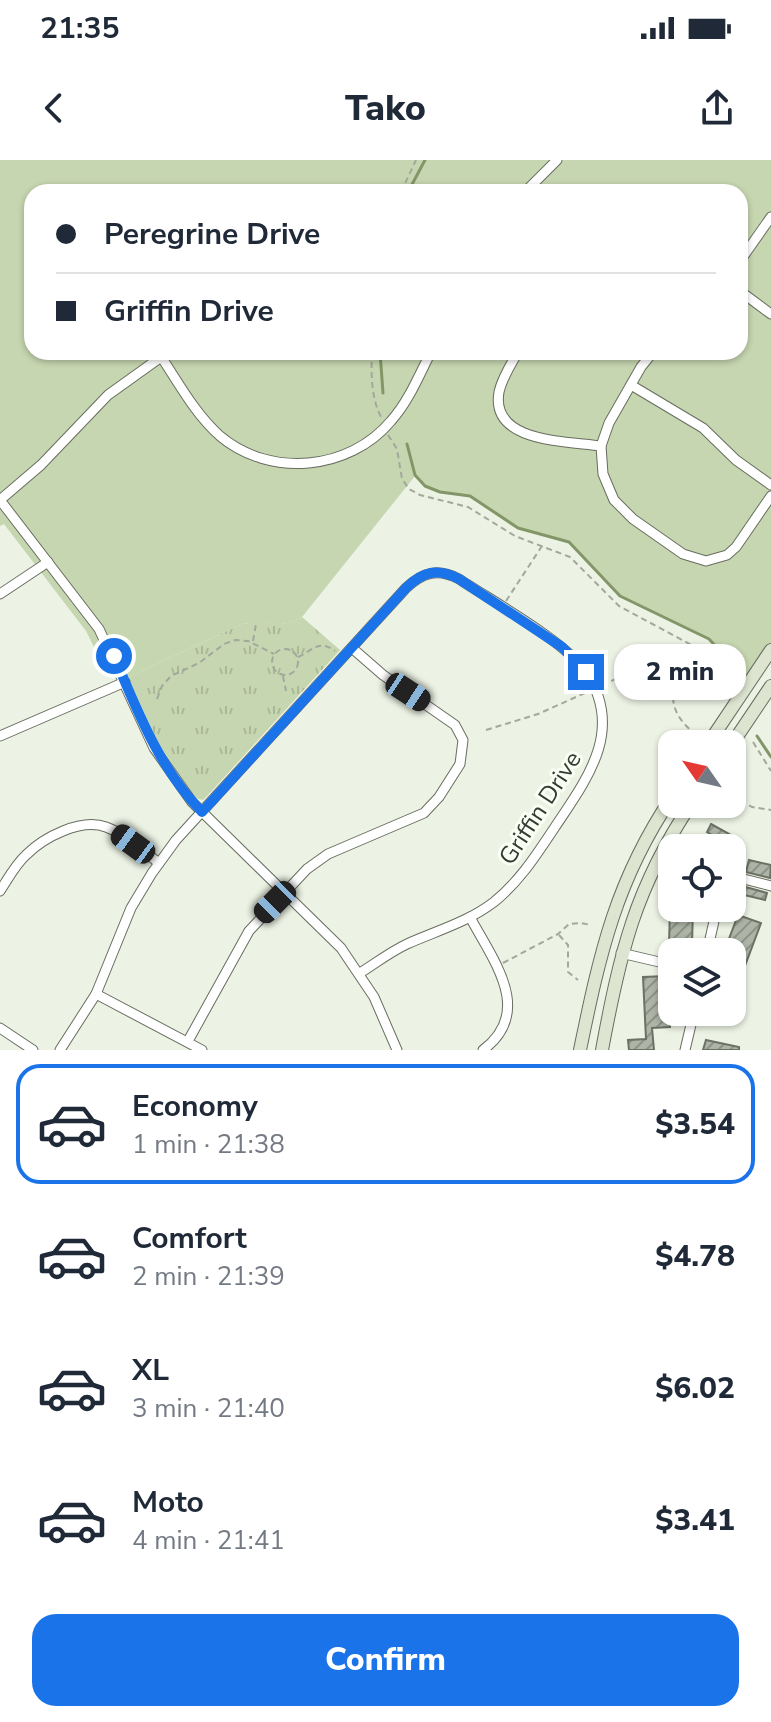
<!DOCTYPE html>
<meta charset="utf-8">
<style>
body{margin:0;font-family:"Nunito Sans",sans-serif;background:#f6f6f7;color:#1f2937;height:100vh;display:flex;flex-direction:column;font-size:30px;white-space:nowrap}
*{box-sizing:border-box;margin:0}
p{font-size:26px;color:#747a83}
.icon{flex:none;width:44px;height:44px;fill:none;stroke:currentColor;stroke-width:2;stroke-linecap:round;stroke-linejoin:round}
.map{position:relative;height:890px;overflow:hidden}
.sheet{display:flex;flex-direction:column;background:#fff;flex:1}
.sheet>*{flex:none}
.banner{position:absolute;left:24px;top:24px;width:724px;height:176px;border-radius:24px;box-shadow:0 2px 6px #0004;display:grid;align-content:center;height:176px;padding:0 32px;background:#fff}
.needle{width:52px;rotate:304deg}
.buttons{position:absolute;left:658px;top:570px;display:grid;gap:16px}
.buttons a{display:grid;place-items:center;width:88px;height:88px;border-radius:16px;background:#fff;box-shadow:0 2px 6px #0004;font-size:40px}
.end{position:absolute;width:36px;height:36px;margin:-18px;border:10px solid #1a73e8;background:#fff;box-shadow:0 0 0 4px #fff}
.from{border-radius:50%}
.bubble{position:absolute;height:56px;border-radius:24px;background:#fff;box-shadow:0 2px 6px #0004;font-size:26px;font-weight:800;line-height:56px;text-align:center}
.car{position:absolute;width:24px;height:48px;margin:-24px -12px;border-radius:10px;box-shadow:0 0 6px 2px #0007;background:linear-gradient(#222 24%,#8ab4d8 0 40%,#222 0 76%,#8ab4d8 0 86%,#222 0)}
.banner b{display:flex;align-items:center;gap:28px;height:76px;font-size:30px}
.banner b+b{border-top:2px solid #e0e1e3}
.banner i{width:20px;height:20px;background:#1f2937}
ul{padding:14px 0 0;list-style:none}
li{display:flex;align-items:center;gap:24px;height:120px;margin:0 16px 12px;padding:0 16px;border:4px solid transparent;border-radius:24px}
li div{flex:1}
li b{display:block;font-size:30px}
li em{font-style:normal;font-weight:800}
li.active{border-color:#1a73e8}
li>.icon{width:72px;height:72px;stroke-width:1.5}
.button{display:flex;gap:16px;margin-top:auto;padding:16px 32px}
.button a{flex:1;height:92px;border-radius:24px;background:#1a73e8;color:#fff;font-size:32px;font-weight:800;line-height:92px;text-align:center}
.status{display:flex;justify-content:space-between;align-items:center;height:56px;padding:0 40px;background:#fff;direction:ltr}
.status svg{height:22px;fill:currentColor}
header{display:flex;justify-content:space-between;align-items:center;height:104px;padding:0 32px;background:#fff;font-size:36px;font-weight:800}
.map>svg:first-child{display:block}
.grass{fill:#c6d6b0;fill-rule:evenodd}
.park{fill:url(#park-tufts)}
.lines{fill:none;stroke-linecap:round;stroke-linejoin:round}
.stream{stroke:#839667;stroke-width:3}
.building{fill:url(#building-hatch);stroke:#6b7164;stroke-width:2}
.street-casing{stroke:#686d60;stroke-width:11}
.secondary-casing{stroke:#686d60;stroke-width:14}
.path{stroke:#a3a89d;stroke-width:2;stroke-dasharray:6 4;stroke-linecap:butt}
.street{stroke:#fff;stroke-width:9}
.secondary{stroke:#dde5d1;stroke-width:12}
.route{stroke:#1a73e8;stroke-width:10}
.labels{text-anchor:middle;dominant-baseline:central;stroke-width:6;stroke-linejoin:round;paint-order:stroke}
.street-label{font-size:24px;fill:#373a34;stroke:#fafff3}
</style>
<div class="status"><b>21:35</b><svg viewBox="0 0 49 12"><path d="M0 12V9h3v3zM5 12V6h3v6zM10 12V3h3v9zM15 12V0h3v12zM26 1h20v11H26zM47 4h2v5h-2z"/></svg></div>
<header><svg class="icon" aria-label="back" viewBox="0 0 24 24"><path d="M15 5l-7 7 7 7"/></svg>Tako<svg class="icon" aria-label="share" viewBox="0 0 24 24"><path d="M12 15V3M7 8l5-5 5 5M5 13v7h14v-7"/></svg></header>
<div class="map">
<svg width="771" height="890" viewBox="0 0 771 890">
<defs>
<pattern id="park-tufts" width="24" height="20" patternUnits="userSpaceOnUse" patternTransform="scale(2)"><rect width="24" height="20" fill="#c6d6b0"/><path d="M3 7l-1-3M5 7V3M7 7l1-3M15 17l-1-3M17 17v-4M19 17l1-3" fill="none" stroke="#abb898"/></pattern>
<pattern id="building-hatch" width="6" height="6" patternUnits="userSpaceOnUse" patternTransform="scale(2)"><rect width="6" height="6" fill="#aeb4a6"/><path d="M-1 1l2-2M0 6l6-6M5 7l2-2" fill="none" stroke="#8e9388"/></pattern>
</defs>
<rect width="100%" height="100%" fill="#ecf2e4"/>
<path class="grass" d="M0 0H771V488L735 541 722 493 709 479 620 436 569 382 518 368 470 336 440 332 425 326 415 316 302 457C276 471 267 460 242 464L128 517H109L86 471 4 364 0 366ZM32 32H740V192H32Z"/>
<path class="park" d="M302 457 340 490 208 635 203 640 195 638 159 584 128 517 242 464C267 459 276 471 302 457Z"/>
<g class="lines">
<g class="stream">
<polyline points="408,32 425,0"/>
<polyline points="380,192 383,233"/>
<polyline points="407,284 415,315 425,326 440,332 470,336 518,368 569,382 620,436 709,479 722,493 729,530"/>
<polyline points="757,576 771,597"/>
</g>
</g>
<g class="building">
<polygon points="711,664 733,676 728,684 707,672"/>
<polygon points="749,700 771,705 770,718 746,712"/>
<polygon points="742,726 767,733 765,740 740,734"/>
<polygon points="670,748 693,748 692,785 669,785"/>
<polygon points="738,755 761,763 743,811 732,807 732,792 724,792"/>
<polygon points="667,816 670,867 652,868 654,890 629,890 628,880 646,879 643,817"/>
<polygon points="706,880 739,887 739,890 703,890"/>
</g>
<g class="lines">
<defs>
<g id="street">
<polyline points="525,32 557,0"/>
<polyline points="740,101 771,57"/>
<polyline points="740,131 771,154"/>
<path d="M158 192C177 220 194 253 220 276 270 318 349 311 391 261 409 241 419 215 431 192"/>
<path d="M518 192C511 204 502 218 499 232 490 283 567 281 601 286"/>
<polyline points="653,192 641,207 609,263 601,286 603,314 614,340 633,359 683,394 706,401 727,395 736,387 771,336"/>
<polyline points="631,225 703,268 736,300 771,325"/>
<polyline points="0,340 99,469 154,588 192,642 341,788 374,837 397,890"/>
<polyline points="0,340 41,305 108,235 161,197"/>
<polyline points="0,434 48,402"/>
<polyline points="0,576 125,522"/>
<polyline points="732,721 740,718 771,726"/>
<path d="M0 731C8 719 15 705 26 695 44 677 81 658 106 667 125 674 143 691 159 703"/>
<path d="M470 757C492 799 535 851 483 890"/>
<polyline points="707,792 717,748"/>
<polyline points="621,793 672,805"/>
<polyline points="96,834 202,890"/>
<polyline points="0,868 33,890"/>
<polyline points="188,881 249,771 307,709 328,694 424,653 439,637 460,604 463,580 455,565 383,515 352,488"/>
<path d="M60 890 96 834 131 748 152 713 176 680 406 428C423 412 438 408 459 419 492 441 566 482 586 512 625 570 587 619 555 667 537 694 520 721 494 742 468 762 436 771 407 784 390 792 376 803 360 813"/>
<polyline points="685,890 694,852"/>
</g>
<g id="secondary">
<polyline points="708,584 771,490"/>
<polyline points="732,584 771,526"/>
<path d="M580 890C600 793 616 720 672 637"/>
<path d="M602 890C620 793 635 728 691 644"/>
</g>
</defs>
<use href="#street" class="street-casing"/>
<use href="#secondary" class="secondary-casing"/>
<g class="path">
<polyline points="401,32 416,0"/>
<path d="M372 192C371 213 371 238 381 257"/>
<polyline points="388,275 397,289 402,319 409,329 420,335 468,347 515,376 570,397 619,446 697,488 722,529"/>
<polyline points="506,441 542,386"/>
<polyline points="253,481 256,464"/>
<circle cx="285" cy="502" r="13"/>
<path d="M298 497C314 490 318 479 335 491"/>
<polyline points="283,516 286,531"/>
<polyline points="602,525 657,501 665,503 677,515"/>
<polyline points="157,539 162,526 171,516 199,503 224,484 235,480 248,481 274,494"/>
<polyline points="486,570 538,554 585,533"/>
<path d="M697 575C663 551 666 517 701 499"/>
<polyline points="753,582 771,611"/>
<polyline points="732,635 752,647 771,650"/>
<polyline points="559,775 568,785 568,812 578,820"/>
<polyline points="503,803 558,774 569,764 581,763 591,765"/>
</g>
<use href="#street" class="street"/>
<use href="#secondary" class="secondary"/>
</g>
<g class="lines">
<path class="route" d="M114 496C138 552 159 608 202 652L406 428C423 411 438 408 459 419L562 487 586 512"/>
</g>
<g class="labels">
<g class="street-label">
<text transform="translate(540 648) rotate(-57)">Griffin Drive</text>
</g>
</g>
</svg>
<div class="buttons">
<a><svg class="needle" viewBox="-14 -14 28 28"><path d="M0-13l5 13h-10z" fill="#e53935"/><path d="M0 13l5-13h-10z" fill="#747a83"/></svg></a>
<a><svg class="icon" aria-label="locate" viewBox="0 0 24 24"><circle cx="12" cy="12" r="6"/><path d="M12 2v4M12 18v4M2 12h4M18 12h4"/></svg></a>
<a><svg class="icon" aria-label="layers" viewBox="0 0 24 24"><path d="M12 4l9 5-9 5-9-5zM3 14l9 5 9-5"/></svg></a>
</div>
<i class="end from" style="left:114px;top:496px"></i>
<i class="end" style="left:586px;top:512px"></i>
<div class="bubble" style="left:614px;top:484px;width:132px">2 min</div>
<i class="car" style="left:408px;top:532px;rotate:123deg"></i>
<i class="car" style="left:133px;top:684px;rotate:306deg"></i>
<i class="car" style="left:275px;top:742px;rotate:225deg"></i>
<div class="banner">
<b><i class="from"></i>Peregrine Drive</b>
<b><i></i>Griffin Drive</b>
</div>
</div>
<section class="sheet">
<ul>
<li class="active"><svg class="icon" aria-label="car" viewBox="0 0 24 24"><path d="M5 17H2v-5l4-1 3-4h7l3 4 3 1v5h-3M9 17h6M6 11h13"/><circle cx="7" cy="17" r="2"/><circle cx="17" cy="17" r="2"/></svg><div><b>Economy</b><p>1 min · 21:38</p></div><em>$3.54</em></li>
<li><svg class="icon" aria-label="car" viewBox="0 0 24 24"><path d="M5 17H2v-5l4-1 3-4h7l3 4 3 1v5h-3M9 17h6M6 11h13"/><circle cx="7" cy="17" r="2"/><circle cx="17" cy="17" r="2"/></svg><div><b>Comfort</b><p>2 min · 21:39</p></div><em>$4.78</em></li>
<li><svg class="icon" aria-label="car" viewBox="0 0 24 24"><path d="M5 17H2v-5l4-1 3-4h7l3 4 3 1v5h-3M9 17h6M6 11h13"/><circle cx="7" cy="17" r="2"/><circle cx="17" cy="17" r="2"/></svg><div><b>XL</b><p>3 min · 21:40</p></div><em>$6.02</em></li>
<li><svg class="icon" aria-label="car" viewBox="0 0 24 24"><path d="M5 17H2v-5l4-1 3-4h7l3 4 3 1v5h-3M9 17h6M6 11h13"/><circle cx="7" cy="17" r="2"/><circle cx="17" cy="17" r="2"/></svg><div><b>Moto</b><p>4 min · 21:41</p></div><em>$3.41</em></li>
</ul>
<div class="button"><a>Confirm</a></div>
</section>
